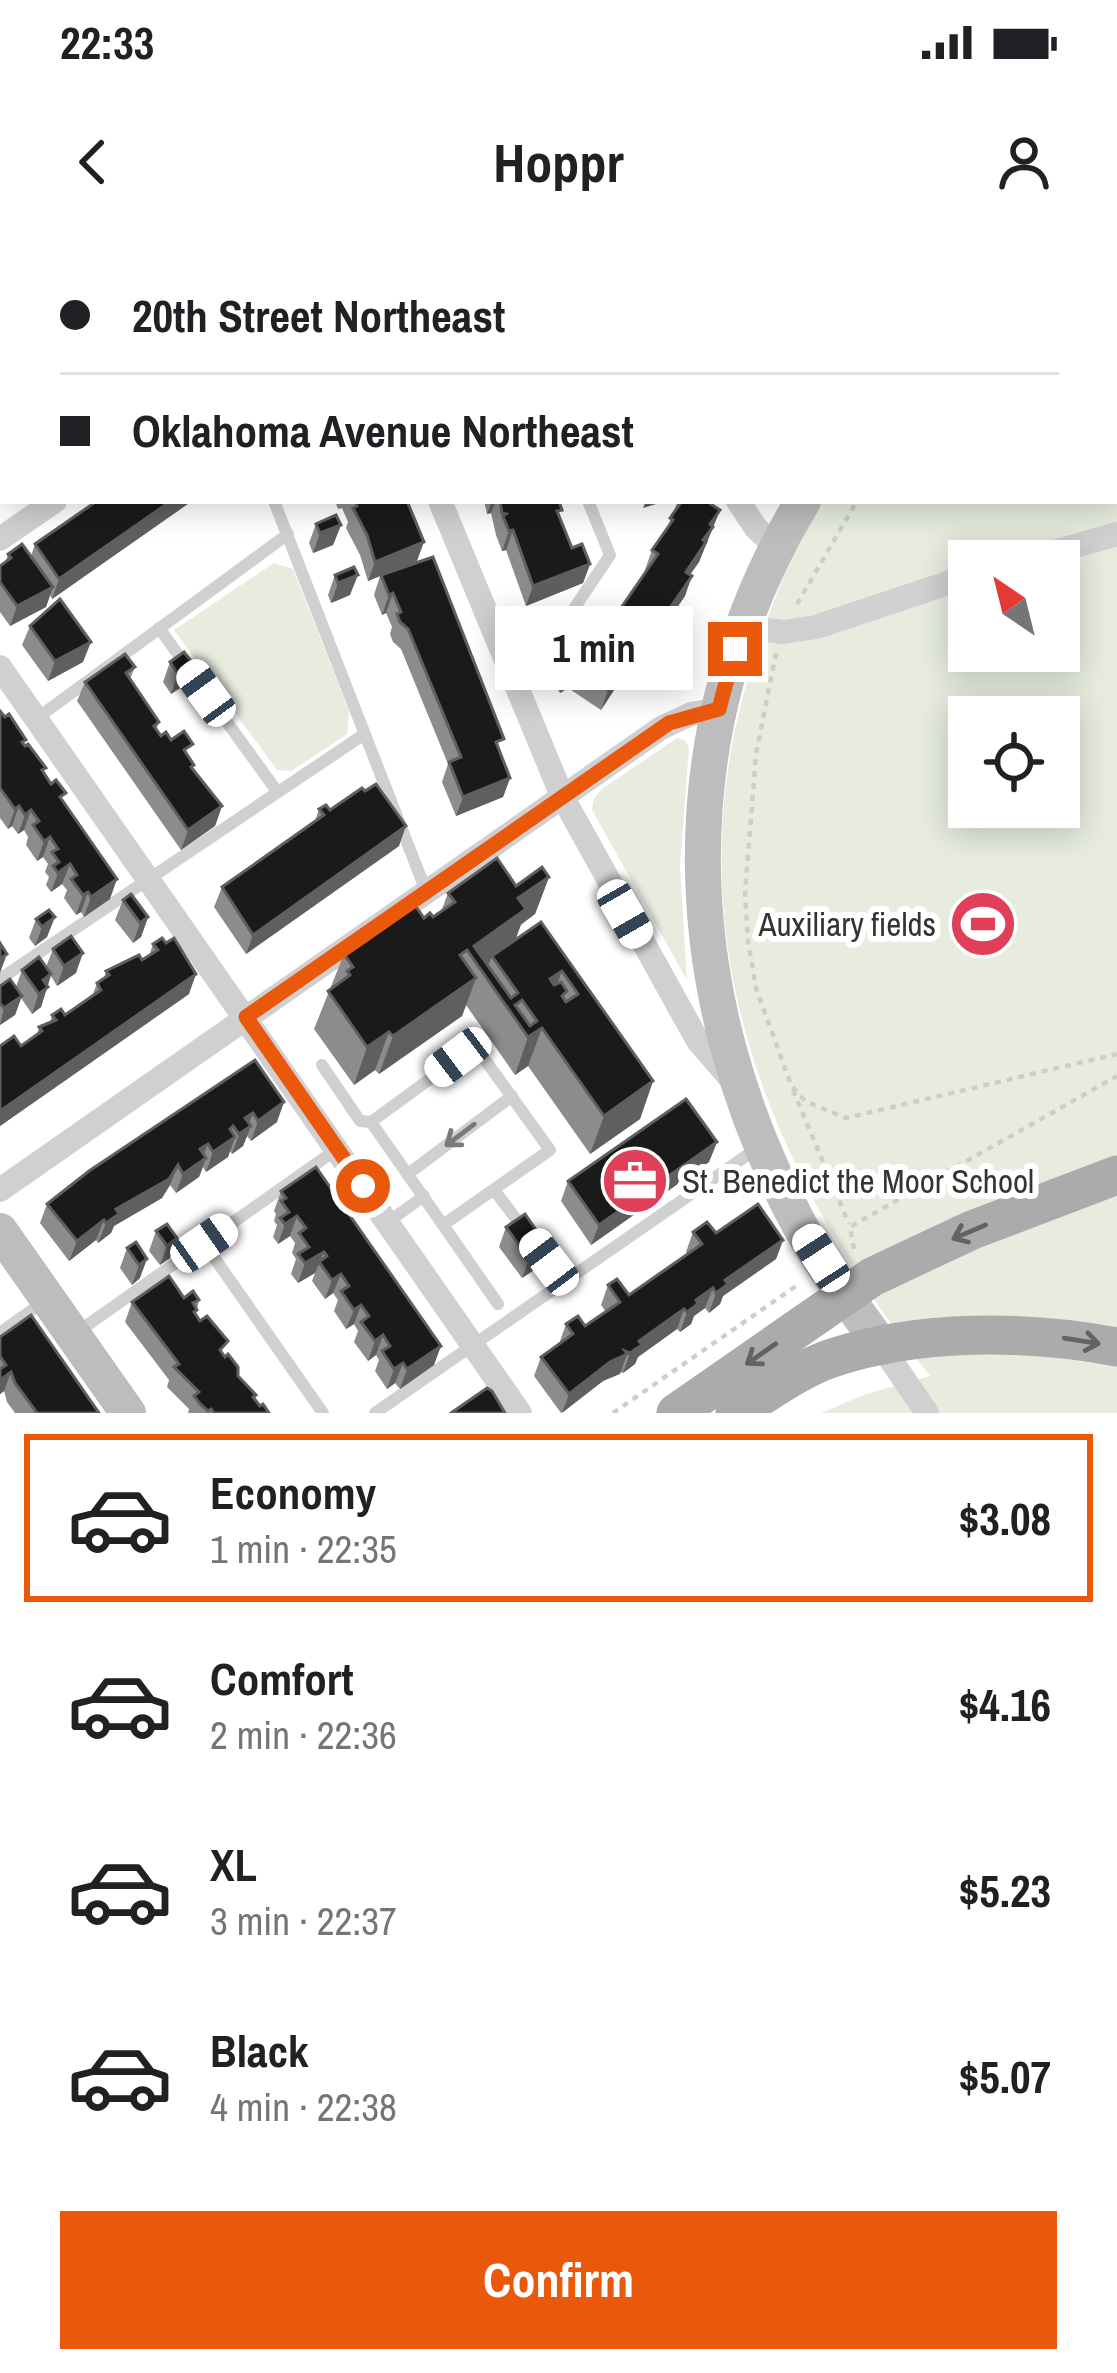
<!DOCTYPE html>
<meta charset="utf-8">
<style>
body{margin:0;font-family:"Archivo Narrow",sans-serif;background:#f2f2f2;color:#202124;height:100vh;display:flex;flex-direction:column;font-size:45px;white-space:nowrap}
*{box-sizing:border-box;margin:0}
p{font-size:39px;color:#757577}
.icon{flex:none;width:66px;height:66px;fill:none;stroke:currentColor;stroke-width:2;stroke-linecap:round;stroke-linejoin:round}
.map{position:relative;height:1173px;overflow:hidden}
.sheet{display:flex;flex-direction:column;background:#fff;flex:1}
.sheet>*{flex:none}
.banner{position:absolute;left:0px;top:0px;width:1119px;height:264px;box-shadow:0 6px 30px #0003;display:grid;align-content:center;height:264px;padding:0 60px;background:#fff}
.needle{width:78px;rotate:325deg}
.tools{position:absolute;left:948px;top:300px;display:grid;gap:24px}
.tools a{display:grid;place-items:center;width:132px;height:132px;border-radius:0px;background:#fff;box-shadow:0 6px 30px #0003;font-size:60px}
.end{position:absolute;width:54px;height:54px;margin:-27px;border:15px solid #ea580c;background:#fff;box-shadow:0 0 0 6px #fff}
.from{border-radius:50%}
.bubble{position:absolute;height:84px;border-radius:0px;background:#fff;box-shadow:0 6px 30px #0003;font-size:39px;font-weight:700;line-height:84px;text-align:center}
.car{position:absolute;width:36px;height:72px;margin:-36px -18px;border-radius:15px;box-shadow:0 0 9px 3px #0007;background:linear-gradient(#fff 24%,#345 0 40%,#fff 0 76%,#345 0 86%,#fff 0)}
.banner b{display:flex;align-items:center;gap:42px;height:114px;font-size:45px}
.banner b+b{border-top:3px solid #e0e0e0}
.banner i{width:30px;height:30px;background:#202124}
ul{padding:21px 0 0;list-style:none}
li{display:flex;align-items:center;gap:36px;height:168px;margin:0 24px 18px;padding:0 36px;border:6px solid transparent;border-radius:0px}
li div{flex:1}
li b{display:block;font-size:45px}
li em{font-style:normal;font-weight:700}
li.on{border-color:#ea580c}
li>.icon{width:108px;height:108px;stroke-width:1.5}
.primary-button{display:flex;gap:24px;margin-top:auto;padding:24px 60px}
.primary-button a{flex:1;height:138px;border-radius:0px;background:#ea580c;color:#fff;font-size:48px;font-weight:700;line-height:138px;text-align:center}
.status{display:flex;justify-content:space-between;align-items:center;height:84px;padding:0 60px;background:#fff;direction:ltr}
.status svg{height:33px;fill:currentColor}
header{display:flex;justify-content:space-between;align-items:center;height:156px;padding:0 60px;background:#fff;font-size:54px;font-weight:700}
.map>svg:first-child{display:block}
.green{fill:#e7ecdf;fill-rule:evenodd}
.lines{fill:none;stroke-linecap:round;stroke-linejoin:round}
.path{stroke:#cdcdcd;stroke-width:4.5;stroke-dasharray:6 6;stroke-linecap:butt}
.lane{stroke:#d0d0d0;stroke-width:12}
.street{stroke:#d0d0d0;stroke-width:24}
.secondary{stroke:#bdbdbd;stroke-width:36}
.primary{stroke:#ababab;stroke-width:39}
.wall{fill:#8c8c8c}
.shaded-wall{fill:#5f5f5f}
.building{fill:#1a1a1a;stroke:#5f5f5f;stroke-width:3;fill-rule:evenodd}
.oneway{stroke:#7a7a7a}
.oneway2{stroke:#636363}
.route{stroke:#ea580c;stroke-width:15}
.labels{text-anchor:middle;dominant-baseline:central;stroke-width:12;stroke-linejoin:round;paint-order:stroke}
.poi-label{font-size:33px;fill:#333;stroke:#fff;text-anchor:end}
</style>
<div class="status"><b>22:33</b><svg viewBox="0 0 49 12"><path d="M0 12V9h3v3zM5 12V6h3v6zM10 12V3h3v9zM15 12V0h3v12zM26 1h20v11H26zM47 4h2v5h-2z"/></svg></div>
<header><svg class="icon" aria-label="back" viewBox="0 0 24 24"><path d="M15 5l-7 7 7 7"/></svg>Hoppr<svg class="icon" aria-label="person" viewBox="0 0 24 24"><circle cx="12" cy="8" r="4"/><path d="M4 21q1-7 8-7t8 7"/></svg></header>
<div class="map">
<svg width="1117" height="1173" viewBox="0 0 1117 1173">
<rect width="100%" height="100%" fill="#fff"/>
<g class="green">
<path d="M1010 0H1117V1173H821L866 1154 930 1136C787 953 688 743 732 505 747 424 778 349 809 272L818 261H1116V3H1008ZM969 321H1059V411H969ZM969 477H1059V567H969Z"/>
<polygon points="274,323 293,329 349,471 347,494 291,531 277,530 174,390"/>
<polygon points="677,498 685,500 689,507 680,626 687,740 592,570 594,558 602,549"/>
</g>
<g class="lines">
<g class="path">
<polyline points="1045,3 1047,0"/>
<polyline points="797,364 857,261"/>
<polyline points="776,413 756,514 745,654 748,701 756,748 791,845 805,861 846,878 1117,814"/>
<polyline points="793,850 849,984"/>
<polyline points="854,1009 850,987 1117,836"/>
<polyline points="613,1173 799,1044"/>
</g>
<g class="lane">
<polyline points="480,0 481,3"/>
<polyline points="153,3 155,0"/>
<polyline points="777,3 783,0"/>
<polyline points="0,170 3,168"/>
<polyline points="274,261 426,651"/>
<polyline points="159,388 276,550"/>
<polyline points="505,417 567,379 610,315 588,261"/>
<polyline points="36,479 288,294"/>
<polyline points="0,739 363,495"/>
<polygon points="471,809 478,810 550,910 443,985 371,882"/>
<polyline points="322,825 360,881 371,882"/>
<polyline points="408,934 512,856"/>
<polyline points="494,950 549,1022"/>
<polyline points="388,982 424,956"/>
<polyline points="443,985 498,1064"/>
<polyline points="204,1003 323,1173"/>
<polyline points="79,1091 337,909"/>
<polyline points="0,1093 43,1062"/>
<polyline points="375,1173 759,907"/>
</g>
<g class="street">
<polyline points="333,0 334,3"/>
<polyline points="630,0 632,3"/>
<polyline points="943,0 944,3"/>
<polyline points="424,3 428,0"/>
<polyline points="0,67 3,66"/>
<polyline points="440,261 562,556 698,801 736,845"/>
<polyline points="738,261 756,288 777,308"/>
<polyline points="0,299 55,261"/>
<polyline points="1022,321 1117,294"/>
<polyline points="743,387 783,392 816,387 969,336"/>
<polyline points="0,427 520,1173"/>
<polyline points="0,950 661,488 691,474 719,469"/>
<polyline points="882,1107 927,1173"/>
</g>
<g class="secondary">
<polyline points="985,3 988,0"/>
<path d="M803 261C665 489 675 756 800 986 823 1028 854 1067 882 1107"/>
<polyline points="0,991 128,1173"/>
</g>
<g class="primary">
<polyline points="676,1173 872,1037 972,990 1117,935"/>
<path d="M735 1173C766 1154 797 1130 832 1118 920 1089 1026 1090 1117 1107"/>
</g>
</g>
<g class="wall">
<polygon points="1,76 3,76 3,118 0,111"/>
<polygon points="3,174 3,259 0,260 0,181"/>
<polygon points="97,261 192,261 52,359 50,355 46,367 10,386 0,372 0,326 5,323 8,314 31,316 35,304"/>
<polygon points="335,261 407,261 417,321 400,328 500,511 510,538 503,557 456,576 442,542 448,524 401,409 393,402 390,394 392,387 386,373 382,375 374,355 380,336 368,341 360,315 346,288 348,282 342,268 338,269"/>
<polygon points="484,261 559,261 559,277 572,308 590,324 583,343 526,366 506,310 502,311 496,295 491,273 487,274"/>
<polygon points="678,261 720,270 699,322 690,335 685,356 624,444 620,441 601,470 568,448 560,453 545,431 552,411 580,421 599,400 647,331 645,330 652,310 666,291"/>
<polygon points="316,284 341,285 333,305 313,313 309,303"/>
<polygon points="335,335 350,355 331,363 328,355"/>
<polygon points="30,386 83,422 48,441 22,405"/>
<polygon points="170,422 193,424 186,444 171,454 163,442"/>
<polygon points="135,427 130,439 159,482 156,490 161,496 171,500 188,516 193,529 222,566 215,586 181,610 77,461 85,442"/>
<polygon points="0,471 63,561 110,659 84,677 81,672 76,675 64,658 67,650 62,644 51,652 46,645 49,637 45,632 48,624 43,617 37,621 26,605 28,597 24,590 18,594 12,586 8,589 0,578"/>
<polygon points="365,551 399,606 246,714 214,667 222,647 315,581 319,569 330,570"/>
<polygon points="549,637 535,674 521,685 515,700 541,682 653,841 640,879 590,914 528,826 515,835 466,765 462,776 379,834 375,830 354,845 314,789 344,714 424,678 433,677 441,672 448,653 516,646"/>
<polygon points="123,660 148,677 141,697 133,703 115,680"/>
<polygon points="49,670 47,697 35,706 29,698 36,679"/>
<polygon points="153,704 189,754 0,886 0,806 21,806 37,795 39,787 50,783 52,775 65,775 92,757 97,743 104,738 106,731 142,720 149,716"/>
<polygon points="53,709 76,733 57,746 51,736 41,767 32,774 21,758 15,775 0,785 0,746 16,747 22,730 46,727"/>
<polygon points="255,820 277,882 251,901 247,896 243,906 232,914 230,911 228,917 206,932 203,927 199,937 176,953 170,945 162,958 114,986 111,993 98,1003 96,1000 69,1021 40,983 47,964"/>
<polygon points="717,902 709,922 591,1005 561,961 568,941"/>
<polygon points="281,951 434,1125 400,1149 395,1143 387,1149 375,1131 379,1120 376,1115 368,1121 354,1102 358,1091 354,1084 346,1089 334,1071 338,1060 333,1053 325,1059 312,1041 315,1033 298,1043 291,1034 296,1019 292,1013 295,1003 290,996 278,1004 273,997 277,985 274,981 276,974 274,971"/>
<polygon points="506,987 540,1026 522,1038 499,1007"/>
<polygon points="156,991 177,998 170,1018 160,1025 149,1011"/>
<polygon points="693,992 783,1000 776,1019 723,1056 720,1064 709,1073 705,1068 694,1076 691,1084 680,1092 677,1089 638,1117 635,1124 623,1133 620,1132 603,1141 561,1173 534,1136 541,1117 559,1104 566,1084 585,1086 606,1072 601,1065 608,1045 629,1055 688,1014 686,1012"/>
<polygon points="136,1002 140,1038 132,1045 120,1028 127,1008"/>
<polygon points="184,1058 199,1060 196,1074 238,1136 256,1155 255,1159 260,1166 269,1173 188,1173 189,1169 167,1147 169,1140 125,1082 132,1062"/>
<polygon points="0,1097 99,1173 15,1173 7,1162 4,1151 0,1154"/>
</g>
<g class="shaded-wall">
<polygon points="25,0 66,0 59,3 18,3"/>
<polygon points="3,9 3,26 0,27 0,10"/>
<polygon points="3,242 3,259 0,260 0,244"/>
<polygon points="171,261 192,261 52,359 59,339"/>
<polygon points="492,261 496,261 491,273 487,274"/>
<polygon points="646,261 666,261 643,268"/>
<polygon points="720,270 699,322 678,351 686,332 710,284"/>
<polygon points="341,285 333,305 313,313 320,293"/>
<polygon points="513,290 506,310 502,311 509,291"/>
<polygon points="424,302 417,321 368,341 375,322"/>
<polygon points="590,324 583,343 526,366 533,346"/>
<polygon points="358,335 350,355 331,363 338,343"/>
<polygon points="692,336 685,356 624,444 631,424"/>
<polygon points="53,347 46,367 10,386 17,366"/>
<polygon points="393,353 386,373 382,375 389,355"/>
<polygon points="91,402 83,422 48,441 55,421"/>
<polygon points="628,422 620,441 601,470 608,450"/>
<polygon points="193,424 186,444 171,454 178,434"/>
<polygon points="575,428 568,448 560,453 567,433"/>
<polygon points="510,538 503,557 456,576 463,557"/>
<polygon points="19,566 12,586 8,589 15,569"/>
<polygon points="222,566 215,586 181,610 188,590"/>
<polygon points="31,570 24,590 18,594 25,575"/>
<polygon points="406,586 399,606 246,714 253,695"/>
<polygon points="50,597 43,617 37,621 44,601"/>
<polygon points="70,624 62,644 51,652 58,633"/>
<polygon points="549,637 535,674 521,684 513,707 492,716 489,723 481,729 474,706 518,658"/>
<polygon points="117,639 110,659 84,677 91,657"/>
<polygon points="88,652 81,672 76,675 83,655"/>
<polygon points="55,677 47,697 35,706 42,687"/>
<polygon points="148,677 141,697 133,703 140,683"/>
<polygon points="83,713 76,733 57,746 64,726"/>
<polygon points="7,714 0,733 0,719"/>
<polygon points="562,731 548,768 550,739"/>
<polygon points="51,734 41,767 32,774 43,740"/>
<polygon points="196,734 189,754 0,886 0,871"/>
<polygon points="476,738 462,776 379,834 393,796"/>
<polygon points="22,756 15,775 0,785 4,768"/>
<polygon points="542,788 528,826 515,835 528,797"/>
<polygon points="389,792 375,830 354,845 367,807"/>
<polygon points="653,841 640,879 590,914 604,876"/>
<polygon points="284,862 277,882 251,901 258,881"/>
<polygon points="253,873 247,889 251,886 243,906 232,914 245,878"/>
<polygon points="233,886 227,902 235,897 228,917 206,932 213,912"/>
<polygon points="717,902 709,922 591,1005 599,985"/>
<polygon points="208,904 201,921 206,918 199,937 176,953 183,934 200,909"/>
<polygon points="178,925 170,945 162,958 114,986 111,993 98,1003 106,983 116,969"/>
<polygon points="297,976 290,996 278,1004 285,984"/>
<polygon points="104,980 96,1000 69,1021 77,1001"/>
<polygon points="177,998 170,1018 160,1025 167,1006"/>
<polygon points="783,1000 776,1019 723,1056 720,1064 709,1073 716,1053 725,1040"/>
<polygon points="547,1006 540,1026 522,1038 529,1019"/>
<polygon points="324,1012 315,1033 298,1043 305,1023"/>
<polygon points="147,1019 140,1038 132,1045 139,1025"/>
<polygon points="341,1034 333,1053 325,1059 332,1040"/>
<polygon points="713,1048 705,1068 694,1076 691,1084 680,1092 687,1072 696,1060"/>
<polygon points="361,1065 354,1084 346,1089 354,1070"/>
<polygon points="684,1069 677,1089 638,1117 635,1124 623,1133 630,1113 639,1101"/>
<polygon points="383,1095 376,1115 368,1121 375,1101"/>
<polygon points="441,1106 434,1125 400,1149 407,1129"/>
<polygon points="627,1114 620,1134 603,1141 562,1173 569,1154 610,1122"/>
<polygon points="403,1123 395,1143 387,1149 394,1129"/>
<polygon points="11,1132 4,1151 0,1154 0,1140"/>
</g>
<g class="building">
<polygon points="0,0 25,0 18,3 3,3 3,9 0,10"/>
<polygon points="239,0 300,0 301,3 241,3"/>
<polygon points="544,0 607,0 608,3 545,3"/>
<polygon points="686,0 747,0 748,3 688,3"/>
<polygon points="839,0 894,0 891,3 836,3"/>
<polygon points="3,204 3,242 0,244 0,205"/>
<polygon points="97,261 171,261 59,339 35,304"/>
<polygon points="355,261 407,261 424,302 375,322 367,295 353,268 357,266"/>
<polygon points="500,261 559,261 562,270 557,271 572,308 582,304 590,324 533,346 513,290 509,291 503,276 506,274 502,273"/>
<polygon points="678,261 706,261 720,270 710,284 713,287 703,300 706,302 686,332 692,336 631,424 628,422 608,450 575,428 567,433 552,411 564,403 580,421 596,398 599,400 658,314 652,310 673,280 670,278 680,264 677,262"/>
<polygon points="336,275 341,285 320,293 316,284"/>
<polygon points="22,304 53,347 17,366 0,342 0,326 11,318 8,314"/>
<polygon points="433,317 504,499 496,502 510,538 463,557 449,522 461,517 408,389 400,382 397,374 401,372 393,353 389,355 381,335"/>
<polygon points="354,327 358,335 338,343 335,335"/>
<polygon points="60,359 91,402 55,421 30,386"/>
<polygon points="184,412 193,424 178,434 170,422"/>
<polygon points="125,414 135,427 126,433 159,482 154,486 161,496 166,492 171,500 184,491 193,504 184,510 194,525 191,527 222,566 188,590 85,442"/>
<polygon points="0,471 5,477 9,474 26,500 22,502 25,506 28,504 46,528 42,530 51,544 56,540 66,553 60,557 117,639 91,657 88,652 83,655 71,639 77,635 70,624 58,633 53,626 59,622 52,612 58,609 50,597 44,601 33,585 39,581 31,570 25,575 19,566 15,569 0,548"/>
<polygon points="376,544 406,586 253,695 222,647 324,575 319,569 326,565 330,570 362,548 365,551"/>
<path d="M497 618 516 646 542 627 549 637 518 658 526 669 474 706 511 758 518 753 492 716 541 682 653 841 604 876 542 788 528 797 467 710 460 715 476 738 393 796 389 792 367 807 328 751 350 735 347 731 353 727 344 714 414 664 424 678 430 673 433 677 455 662 448 653ZM562 731 578 754 566 762 562 756 567 751 561 742 554 745 550 739ZM522 760 537 781 530 786 515 765Z"/>
<polygon points="131,654 148,677 140,683 123,660"/>
<polygon points="49,670 55,677 42,687 36,679"/>
<polygon points="71,696 83,713 64,726 53,709"/>
<polygon points="162,698 166,703 174,698 196,734 0,871 0,806 14,796 21,806 42,791 39,787 56,780 52,775 61,769 65,775 101,750 97,743 109,735 106,731 139,715 142,720 158,710 153,704"/>
<polygon points="0,703 7,714 0,719"/>
<polygon points="39,717 51,734 43,740 48,747 39,754 22,730"/>
<polygon points="10,739 22,756 4,768 0,763 0,746"/>
<polygon points="255,820 284,862 258,881 253,873 245,878 251,886 239,894 233,886 230,889 235,897 213,912 208,904 203,907 200,909 206,918 183,934 178,925 169,939 116,969 119,974 106,983 104,980 77,1001 47,964 89,931"/>
<polygon points="686,859 717,902 599,985 568,941"/>
<polygon points="316,927 441,1106 407,1129 403,1123 394,1129 382,1111 390,1106 383,1095 375,1101 361,1082 369,1076 361,1065 354,1070 341,1051 349,1046 341,1034 332,1040 319,1022 327,1016 324,1012 305,1023 298,1014 309,1007 299,993 306,988 297,976 285,984 280,978 289,972 281,961 286,958 281,951"/>
<polygon points="758,964 783,1000 725,1040 728,1044 716,1053 713,1048 696,1060 698,1064 687,1072 684,1069 639,1101 642,1105 630,1113 625,1111 627,1114 610,1122 569,1154 541,1117 573,1094 566,1084 578,1076 585,1086 620,1062 608,1045 617,1039 629,1055 702,1004 693,992 707,982 716,993"/>
<polygon points="525,974 547,1006 529,1019 506,987"/>
<polygon points="167,984 177,998 167,1006 156,991"/>
<polygon points="136,1002 147,1019 139,1025 127,1008"/>
<polygon points="169,1036 184,1058 193,1051 199,1060 193,1063 197,1070 194,1072 200,1081 207,1076 228,1101 220,1110 225,1117 228,1114 238,1127 238,1136 256,1155 253,1157 260,1166 263,1164 269,1173 214,1173 211,1169 208,1171 200,1164 194,1156 199,1152 174,1127 179,1124 132,1062"/>
<polygon points="31,1075 99,1173 37,1173 15,1143 11,1132 0,1140 0,1129 6,1125 0,1116 0,1097"/>
<polygon points="487,1148 492,1151 505,1173 451,1173"/>
</g>
<defs><path id="oneway-shaft" d="M-6 0H5M1.5-3L5.5 0L1.5 3" fill="none" stroke-width="1.6" stroke-linecap="round" stroke-linejoin="round" transform="scale(3)"/></defs>
<use class="oneway" href="#oneway-shaft" transform="translate(460 895) rotate(143)"/>
<g class="oneway2">
<use href="#oneway-shaft" transform="translate(969 992) rotate(157)"/>
<use href="#oneway-shaft" transform="translate(1082 1101) rotate(9)"/>
<use href="#oneway-shaft" transform="translate(761 1114) rotate(145)"/>
</g>
<g class="lines">
<polyline class="route" points="363,946 246,777 669,483 719,469 735,409"/>
</g>
<defs>
<symbol id="stadium-disc" viewBox="-11 -11 22 22"><circle r="9.5" fill="#e03f58" stroke="#fff"/><path d="M0-5a6.5 5 0 1 0 0 10a6.5 5 0 1 0 0-10ZM-3.5-1.8h7v3.6h-7Z" fill="#fff"/></symbol>
<symbol id="office-disc" viewBox="-11 -11 22 22"><circle r="9.5" fill="#e03f58" stroke="#fff"/><path d="M-6-3h4V-5.5h4V-3h4V5H-6ZM-1-4.5V-3h2v-1.5ZM-6 0V1H6V0Z" fill="#fff"/></symbol>
</defs>
<g fill-rule="evenodd">
<use href="#stadium-disc" x="945" y="646" width="76" height="76"/>
<use href="#office-disc" x="597" y="903" width="76" height="76"/>
</g>
<g class="labels">
<g class="poi-label">
<text x="936" y="684">Auxiliary fields</text>
<text x="682" y="941" text-anchor="start">St. Benedict the Moor School</text>
</g>
</g>
</svg>
<div class="tools">
<a><svg class="needle" viewBox="-14 -14 28 28"><path d="M0-13l5 13h-10z" fill="#e53935"/><path d="M0 13l5-13h-10z" fill="#757577"/></svg></a>
<a><svg class="icon" aria-label="locate" viewBox="0 0 24 24"><circle cx="12" cy="12" r="6"/><path d="M12 2v4M12 18v4M2 12h4M18 12h4"/></svg></a>
</div>
<i class="end from" style="left:363px;top:946px"></i>
<i class="end" style="left:735px;top:409px"></i>
<div class="bubble" style="left:495px;top:366px;width:198px">1 min</div>
<i class="car" style="left:206px;top:453px;rotate:324deg"></i>
<i class="car" style="left:625px;top:674px;rotate:150deg"></i>
<i class="car" style="left:458px;top:817px;rotate:233deg"></i>
<i class="car" style="left:204px;top:1003px;rotate:55deg"></i>
<i class="car" style="left:821px;top:1018px;rotate:327deg"></i>
<i class="car" style="left:549px;top:1022px;rotate:323deg"></i>
<div class="banner">
<b><i class="from"></i>20th Street Northeast</b>
<b><i></i>Oklahoma Avenue Northeast</b>
</div>
</div>
<section class="sheet">
<ul>
<li class="on"><svg class="icon" aria-label="car" viewBox="0 0 24 24"><path d="M5 17H2v-5l4-1 3-4h7l3 4 3 1v5h-3M9 17h6M6 11h13"/><circle cx="7" cy="17" r="2"/><circle cx="17" cy="17" r="2"/></svg><div><b>Economy</b><p>1 min · 22:35</p></div><em>$3.08</em></li>
<li><svg class="icon" aria-label="car" viewBox="0 0 24 24"><path d="M5 17H2v-5l4-1 3-4h7l3 4 3 1v5h-3M9 17h6M6 11h13"/><circle cx="7" cy="17" r="2"/><circle cx="17" cy="17" r="2"/></svg><div><b>Comfort</b><p>2 min · 22:36</p></div><em>$4.16</em></li>
<li><svg class="icon" aria-label="car" viewBox="0 0 24 24"><path d="M5 17H2v-5l4-1 3-4h7l3 4 3 1v5h-3M9 17h6M6 11h13"/><circle cx="7" cy="17" r="2"/><circle cx="17" cy="17" r="2"/></svg><div><b>XL</b><p>3 min · 22:37</p></div><em>$5.23</em></li>
<li><svg class="icon" aria-label="car" viewBox="0 0 24 24"><path d="M5 17H2v-5l4-1 3-4h7l3 4 3 1v5h-3M9 17h6M6 11h13"/><circle cx="7" cy="17" r="2"/><circle cx="17" cy="17" r="2"/></svg><div><b>Black</b><p>4 min · 22:38</p></div><em>$5.07</em></li>
</ul>
<div class="primary-button"><a>Confirm</a></div>
</section>
